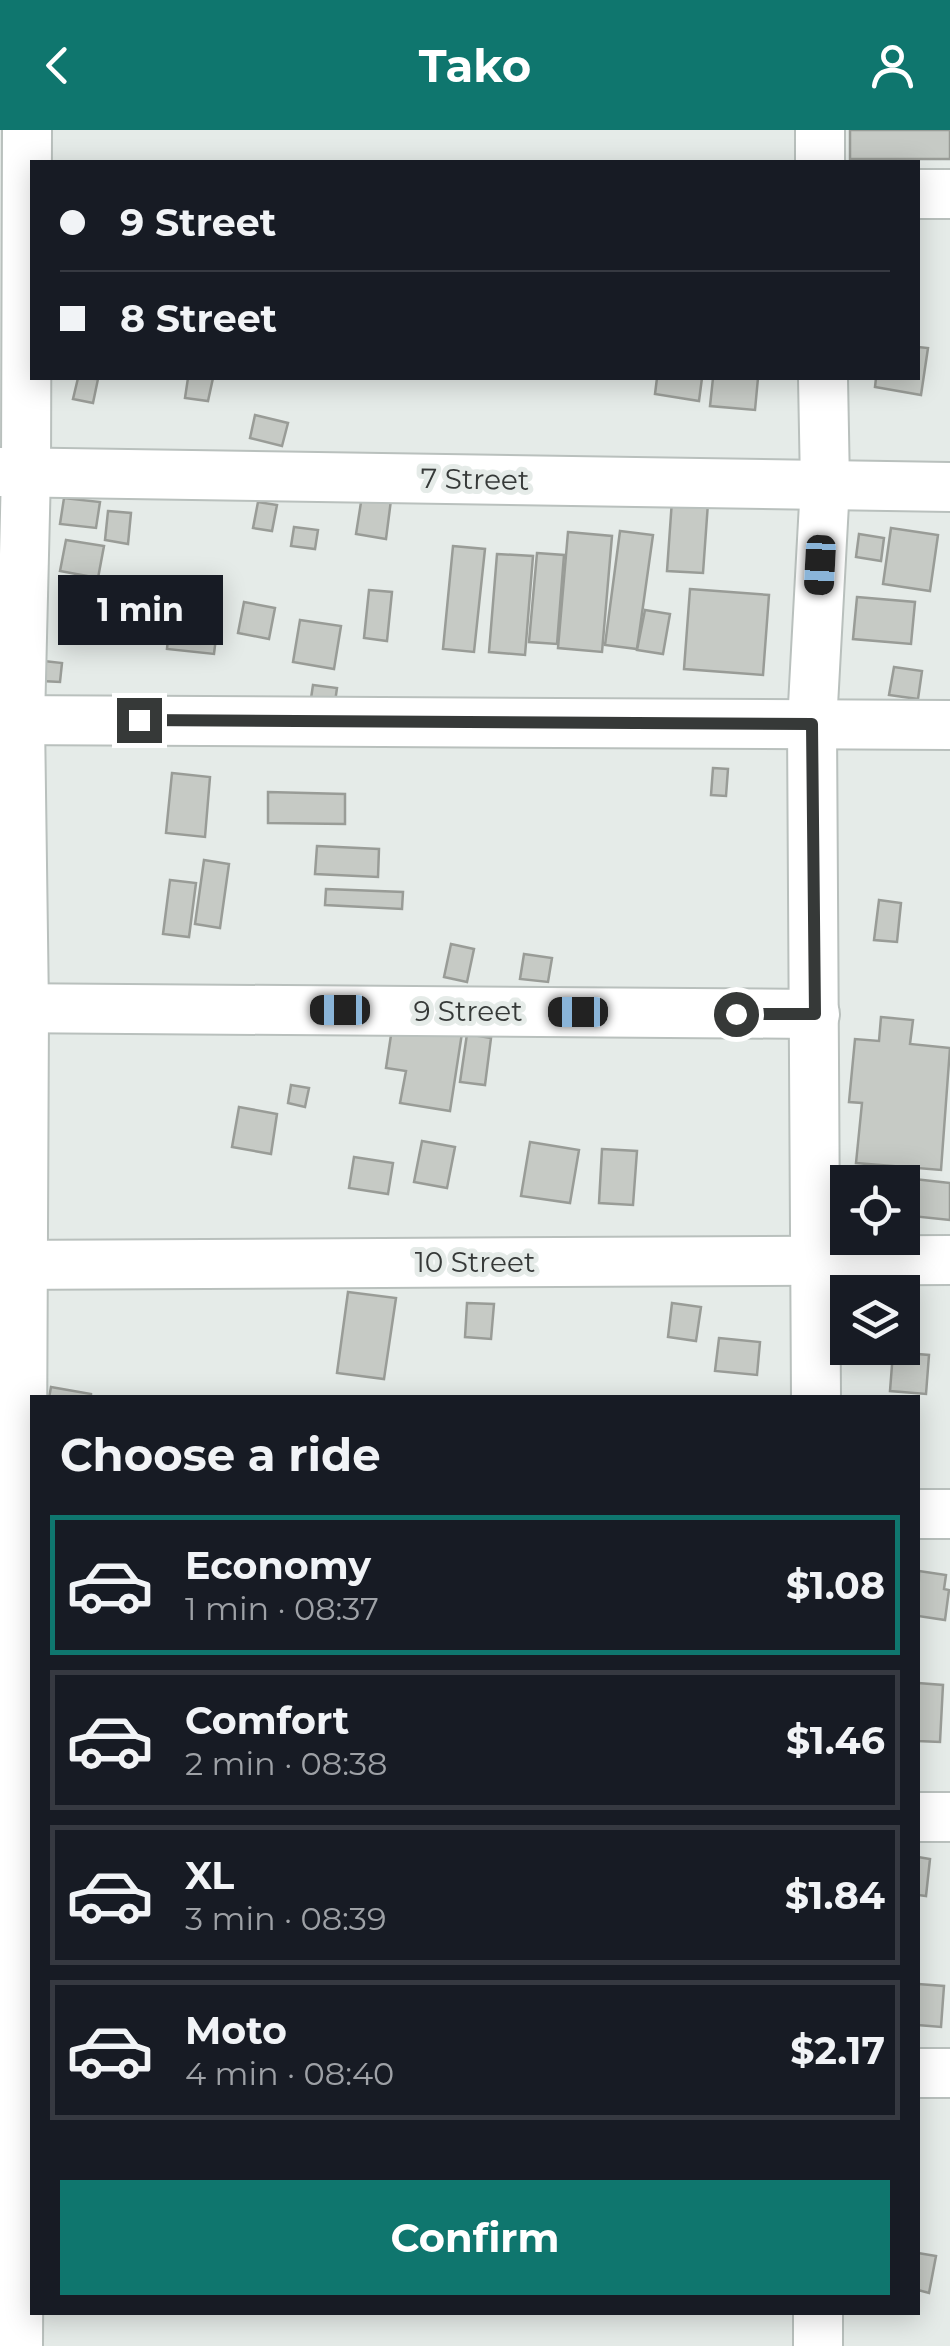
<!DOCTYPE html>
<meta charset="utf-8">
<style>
body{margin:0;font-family:Montserrat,sans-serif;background:#20242c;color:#f1f3f6;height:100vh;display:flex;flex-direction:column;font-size:38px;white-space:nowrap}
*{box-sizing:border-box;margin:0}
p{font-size:32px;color:#9ea1a6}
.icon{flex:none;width:55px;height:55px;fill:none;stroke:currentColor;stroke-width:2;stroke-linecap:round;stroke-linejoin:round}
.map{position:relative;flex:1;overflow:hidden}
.side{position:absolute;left:30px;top:1265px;width:890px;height:920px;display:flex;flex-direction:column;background:#171b24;border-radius:0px;box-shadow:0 5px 25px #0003}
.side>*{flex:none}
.top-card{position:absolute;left:30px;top:30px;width:890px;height:220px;border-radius:0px;box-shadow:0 5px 25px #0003;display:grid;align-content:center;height:220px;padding:0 30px;background:#171b24}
.controls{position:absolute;left:830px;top:1035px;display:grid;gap:20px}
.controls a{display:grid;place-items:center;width:90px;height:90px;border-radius:0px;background:#171b24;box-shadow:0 5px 25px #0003;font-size:50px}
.end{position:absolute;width:45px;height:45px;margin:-22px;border:12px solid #363938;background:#fff;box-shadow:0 0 0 5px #fff}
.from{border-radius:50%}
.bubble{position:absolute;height:70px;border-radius:0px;background:#171b24;box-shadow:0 5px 25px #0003;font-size:32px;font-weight:700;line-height:70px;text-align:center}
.car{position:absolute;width:30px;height:60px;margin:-30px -15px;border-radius:12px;box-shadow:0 0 8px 2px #0007;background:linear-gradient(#222 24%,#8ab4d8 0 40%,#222 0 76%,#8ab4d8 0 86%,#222 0)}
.top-card b{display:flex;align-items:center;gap:35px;height:95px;font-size:38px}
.top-card b+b{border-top:2px solid #363941}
.top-card i{width:25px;height:25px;background:#f1f3f6}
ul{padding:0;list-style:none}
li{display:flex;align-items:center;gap:30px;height:140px;margin:0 20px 15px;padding:0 10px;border:5px solid #363941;border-radius:0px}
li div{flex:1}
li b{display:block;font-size:38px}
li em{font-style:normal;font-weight:700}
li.on{border-color:#0f766e}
li>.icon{width:90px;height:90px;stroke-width:1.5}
h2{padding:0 30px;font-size:45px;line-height:120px}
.button{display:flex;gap:20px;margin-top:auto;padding:20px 30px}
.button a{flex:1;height:115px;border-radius:0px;background:#0f766e;color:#fff;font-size:40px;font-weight:700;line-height:115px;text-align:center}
header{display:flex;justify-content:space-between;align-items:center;height:130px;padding:0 30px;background:#0f766e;color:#fff;font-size:45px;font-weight:700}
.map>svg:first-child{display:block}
.building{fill:#c6cac5;stroke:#999c97;stroke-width:2.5}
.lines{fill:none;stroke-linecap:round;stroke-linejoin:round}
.minor-casing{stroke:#b9c0bd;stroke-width:52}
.minor{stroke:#fff;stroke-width:48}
.route{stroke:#363938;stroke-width:12}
.labels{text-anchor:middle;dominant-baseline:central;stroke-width:10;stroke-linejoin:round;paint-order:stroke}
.street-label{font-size:28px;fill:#363938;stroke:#e5ebe8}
</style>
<header><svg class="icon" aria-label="back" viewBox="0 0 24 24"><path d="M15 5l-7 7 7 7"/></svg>Tako<svg class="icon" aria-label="person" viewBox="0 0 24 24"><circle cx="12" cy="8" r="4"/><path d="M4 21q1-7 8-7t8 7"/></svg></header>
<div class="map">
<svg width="950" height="2216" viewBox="0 0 950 2216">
<rect width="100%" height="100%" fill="#e5ebe8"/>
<g class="building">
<rect x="850" y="0" width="100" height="29"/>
<polygon points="918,217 928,218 921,265 875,257 876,248 918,248"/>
<polygon points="78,248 98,249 93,273 73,269"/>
<polygon points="188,248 213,248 208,271 185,268"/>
<polygon points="657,248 702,248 699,271 655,264"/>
<polygon points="713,248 758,248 755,280 710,276"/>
<polygon points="255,285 288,293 282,316 250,308"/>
<polygon points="362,366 391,370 386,409 356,404"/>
<polygon points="64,368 100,372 96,398 60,394"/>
<polygon points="672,370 708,373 703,443 667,441"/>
<polygon points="258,372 277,375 272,401 253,398"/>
<polygon points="108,381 131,383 128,414 105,410"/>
<polygon points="294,397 318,400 315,419 291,416"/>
<polygon points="891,398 938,405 930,461 883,454"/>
<polygon points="620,401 653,405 637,519 605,515"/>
<polygon points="568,402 612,406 602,522 558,518"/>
<polygon points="859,404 884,408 881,431 856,427"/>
<polygon points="66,410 104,416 98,448 60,441"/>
<polygon points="453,416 485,419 474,522 443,519"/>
<polygon points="537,423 564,425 557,514 529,512"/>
<polygon points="497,424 533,426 525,525 489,522"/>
<polygon points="690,459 769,465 763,545 684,539"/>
<polygon points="369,460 392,462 387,511 364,508"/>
<polygon points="857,467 915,472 911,514 853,509"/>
<polygon points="69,468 97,472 94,498 66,495"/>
<polygon points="244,472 275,478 269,509 238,503"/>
<polygon points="171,477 219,483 214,524 167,519"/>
<polygon points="645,480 670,484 663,524 637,520"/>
<polygon points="300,490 341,496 334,539 293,532"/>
<polygon points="44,531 62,533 60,552 42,551"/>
<polygon points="894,537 922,541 918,569 889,565"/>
<polygon points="313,555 337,558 334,579 310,575"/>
<polygon points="713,638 728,639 726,666 711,665"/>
<polygon points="172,643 210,647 205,707 166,703"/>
<polygon points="268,662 345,664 345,694 268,693"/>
<polygon points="317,716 379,719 378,747 315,744"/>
<polygon points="204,730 229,734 220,798 195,794"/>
<polygon points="170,750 196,753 189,807 163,804"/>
<polygon points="326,759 403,762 402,779 325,775"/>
<polygon points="879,770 901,773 897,812 874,810"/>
<polygon points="451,814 474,819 467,852 444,847"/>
<polygon points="524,824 552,828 548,852 520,849"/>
<polygon points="881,887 913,890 910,914 950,918 941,1040 856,1033 862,973 849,972 855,909 879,911"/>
<polygon points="393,892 462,903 450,981 400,973 406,941 386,938"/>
<polygon points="467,904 491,908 485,955 460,952"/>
<polygon points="291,955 309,958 305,977 288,973"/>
<polygon points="239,977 277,984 271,1024 232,1017"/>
<polygon points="422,1011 455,1017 447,1058 414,1052"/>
<polygon points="530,1012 579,1020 570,1073 521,1066"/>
<polygon points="602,1019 637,1021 633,1075 599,1073"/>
<polygon points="354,1027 393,1033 388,1064 349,1058"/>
<polygon points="905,1048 950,1053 950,1090 902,1085"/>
<polygon points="348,1162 396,1168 384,1249 337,1243"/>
<polygon points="467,1173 494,1174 491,1209 465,1207"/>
<polygon points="672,1173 701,1177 696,1211 668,1207"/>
<polygon points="719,1208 760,1212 757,1245 715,1241"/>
<polygon points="893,1222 929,1225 926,1264 890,1261"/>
<polygon points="51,1257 91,1264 91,1268 49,1268"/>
<polygon points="919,1441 946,1445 944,1459 949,1460 945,1490 918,1486"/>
<polygon points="918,1553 943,1555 940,1612 918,1611"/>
<polygon points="918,1727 930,1729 926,1766 918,1765"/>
<polygon points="918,1854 944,1856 941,1897 918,1895"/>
<polygon points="918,2123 936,2126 929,2163 918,2160"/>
</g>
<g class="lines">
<defs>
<g id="minor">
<polyline points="820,32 820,0"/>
<polyline points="918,64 950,64"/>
<polyline points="0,342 950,357"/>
<polyline points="0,590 950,595"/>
<polyline points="0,878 815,884"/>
<polyline points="0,1135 950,1130"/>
<polyline points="816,1268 812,594 825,355 823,248"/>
<polyline points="918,1384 950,1384"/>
<polyline points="918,1687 950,1687"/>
<polyline points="918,1943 950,1943"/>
<polyline points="818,2182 818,2216"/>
<polyline points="18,2216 24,878 20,590 26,342 27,0"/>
</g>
</defs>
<use href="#minor" class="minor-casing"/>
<use href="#minor" class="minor"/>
</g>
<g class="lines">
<polyline class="route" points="139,590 812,594 815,884 736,884"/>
</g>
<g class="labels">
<g class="street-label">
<text transform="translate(475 349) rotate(1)">7 Street</text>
<text x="468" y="881">9 Street</text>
<text x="475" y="1132">10 Street</text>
</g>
</g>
</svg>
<div class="controls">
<a><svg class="icon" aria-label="locate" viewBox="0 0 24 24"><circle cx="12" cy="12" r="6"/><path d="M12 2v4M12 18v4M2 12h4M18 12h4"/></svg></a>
<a><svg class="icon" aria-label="layers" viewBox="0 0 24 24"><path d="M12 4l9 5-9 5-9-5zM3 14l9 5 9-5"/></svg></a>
</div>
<i class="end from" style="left:736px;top:884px"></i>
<i class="end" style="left:139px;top:590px"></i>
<div class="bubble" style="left:58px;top:445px;width:165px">1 min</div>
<i class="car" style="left:820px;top:435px;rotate:183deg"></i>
<i class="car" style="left:340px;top:880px;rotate:270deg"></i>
<i class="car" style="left:578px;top:882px;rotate:270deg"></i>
<div class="top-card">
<b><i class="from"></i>9 Street</b>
<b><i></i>8 Street</b>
</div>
<section class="side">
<h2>Choose a ride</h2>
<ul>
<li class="on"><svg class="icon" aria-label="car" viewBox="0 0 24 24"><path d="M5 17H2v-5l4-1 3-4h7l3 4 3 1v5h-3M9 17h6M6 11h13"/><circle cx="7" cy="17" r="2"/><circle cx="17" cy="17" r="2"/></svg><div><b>Economy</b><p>1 min · 08:37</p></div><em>$1.08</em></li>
<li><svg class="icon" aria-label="car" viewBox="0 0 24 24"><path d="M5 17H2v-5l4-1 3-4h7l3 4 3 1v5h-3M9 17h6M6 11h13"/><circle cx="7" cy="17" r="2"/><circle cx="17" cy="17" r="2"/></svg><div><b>Comfort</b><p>2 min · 08:38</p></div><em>$1.46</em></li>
<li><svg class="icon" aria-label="car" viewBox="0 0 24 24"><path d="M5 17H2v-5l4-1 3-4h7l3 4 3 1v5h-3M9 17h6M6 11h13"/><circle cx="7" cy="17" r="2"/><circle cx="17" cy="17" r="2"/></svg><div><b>XL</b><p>3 min · 08:39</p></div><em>$1.84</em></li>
<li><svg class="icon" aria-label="car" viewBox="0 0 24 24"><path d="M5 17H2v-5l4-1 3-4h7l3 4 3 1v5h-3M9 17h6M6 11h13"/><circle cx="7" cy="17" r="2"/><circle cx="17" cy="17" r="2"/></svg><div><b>Moto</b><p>4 min · 08:40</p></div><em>$2.17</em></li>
</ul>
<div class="button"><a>Confirm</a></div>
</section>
</div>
